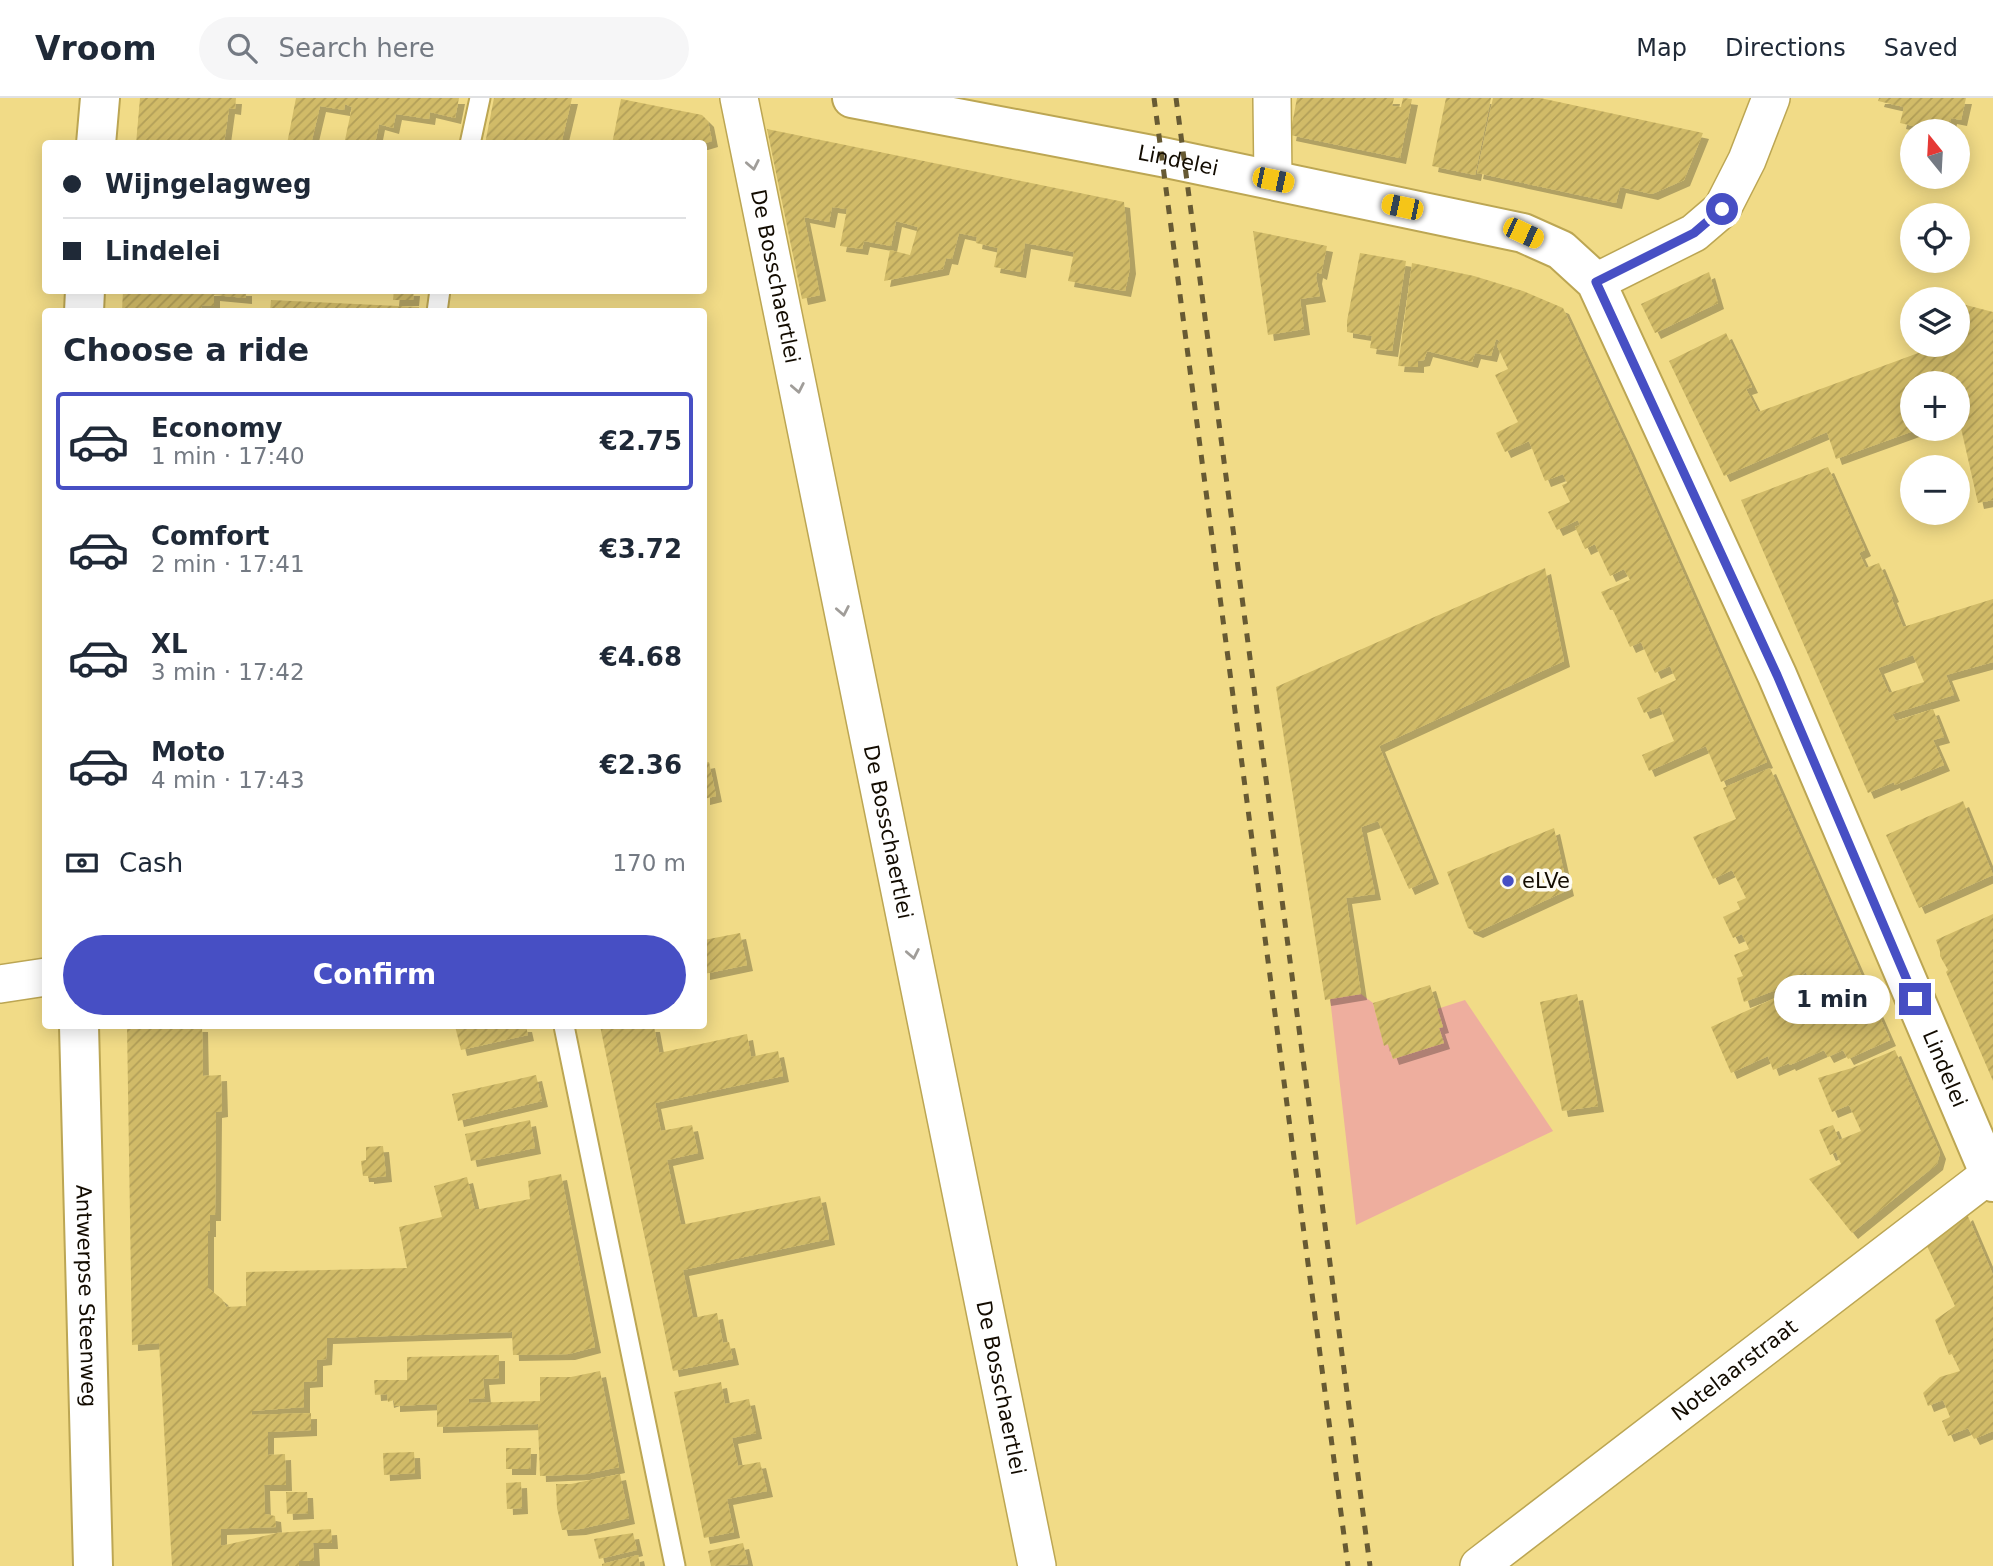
<!DOCTYPE html>
<meta charset="utf-8">
<style>
body{margin:0;font-family:"DejaVu Sans",sans-serif;background:#f6f6f7;color:#1f2937;height:100vh;display:flex;flex-direction:column;font-size:26px;white-space:nowrap}
*{box-sizing:border-box;margin:0}
p{font-size:23px;color:#747a83}
.icon{flex:none;width:38px;height:38px;fill:none;stroke:currentColor;stroke-width:2;stroke-linecap:round;stroke-linejoin:round}
.map{position:relative;flex:1;overflow:hidden}
.details{position:absolute;left:42px;top:210px;width:665px;height:721px;display:flex;flex-direction:column;background:#fff;border-radius:7px;box-shadow:0 4px 18px #0003}
.details>*{flex:none}
.banner{position:absolute;left:42px;top:42px;width:665px;height:154px;border-radius:7px;box-shadow:0 4px 18px #0003;display:grid;align-content:center;height:154px;padding:0 21px;background:#fff}
.needle{width:46px;rotate:342deg}
.controls{position:absolute;left:1900px;top:21px;display:grid;gap:14px}
.controls a{display:grid;place-items:center;width:70px;height:70px;border-radius:50%;background:#fff;box-shadow:0 4px 18px #0003;font-size:35px}
.end{position:absolute;width:32px;height:32px;margin:-16px;border:9px solid #474fc4;background:#fff;box-shadow:0 0 0 4px #fff}
.from{border-radius:50%}
.bubble{position:absolute;height:49px;border-radius:24px;background:#fff;box-shadow:0 4px 18px #0003;font-size:23px;font-weight:800;line-height:49px;text-align:center}
.car{position:absolute;width:21px;height:42px;margin:-21px -10px;border-radius:9px;box-shadow:0 0 5px 2px #0007;background:linear-gradient(#f5c518 24%,#345 0 40%,#f5c518 0 76%,#345 0 86%,#f5c518 0)}
.banner b{display:flex;align-items:center;gap:24px;height:66px;font-size:26px}
.banner b+b{border-top:2px solid #e0e1e3}
.banner i{width:18px;height:18px;background:#1f2937}
ul{padding:0;list-style:none}
li{display:flex;align-items:center;gap:21px;height:98px;margin:0 14px 10px;padding:0 7px;border:4px solid transparent;border-radius:7px}
li div{flex:1}
li b{display:block;font-size:26px}
li em{font-style:normal;font-weight:800}
li.current{border-color:#474fc4}
li>.icon{width:63px;height:63px;stroke-width:1.5}
h2{padding:0 21px;font-size:32px;line-height:84px}
.pay{display:flex;align-items:center;gap:18px;height:77px;padding:0 21px;font-size:26px}
.pay p{margin-inline-start:auto}
.cta{display:flex;gap:14px;margin-top:auto;padding:14px 21px}
.cta a{flex:1;height:80px;border-radius:42px;background:#474fc4;color:#fff;font-size:28px;font-weight:800;line-height:80px;text-align:center}
header{display:flex;align-items:center;gap:42px;box-sizing:border-box;height:98px;padding:0 35px;background:#fff;border-bottom:2px solid #e0e1e3}
header strong{font-size:33px}
nav{display:flex;gap:38px;margin-inline-start:auto;font-size:24px}
.search{width:490px;height:63px;background:#f6f6f7;display:flex;align-items:center;gap:18px;box-sizing:border-box;padding:0 24px;border-radius:38px;color:#747a83;font-size:26px}
.map>svg:first-child{display:block}
.green{fill:#eeae9e}
.building{fill:url(#building-hatch);fill-rule:evenodd;filter:url(#shadow)}
.lines{fill:none;stroke-linecap:round;stroke-linejoin:round}
.lane-casing{stroke:#bca653;stroke-width:23}
.street-casing{stroke:#bca653;stroke-width:40}
.secondary-casing{stroke:#bca653;stroke-width:42}
.lane{stroke:#fff;stroke-width:19}
.street{stroke:#fff;stroke-width:37}
.secondary{stroke:#fff;stroke-width:38}
.rail{stroke:#675a33;stroke-width:5;stroke-dasharray:9 9;stroke-linecap:butt}
.oneway{stroke:#a09d99}
.route{stroke:#474fc4;stroke-width:9}
.poi-dot{fill:#474fc4;stroke:#fefcf4;stroke-width:2.5}
.labels{text-anchor:middle;dominant-baseline:central;stroke-width:7;stroke-linejoin:round;paint-order:stroke}
.street-label{font-size:21px;fill:#120b00;stroke:#fefcf4}
.poi-label{font-size:21px;fill:#120b00;stroke:#fefcf4;text-anchor:start}
</style>
<header>
<strong>Vroom</strong>
<div class="search"><svg class="icon" aria-label="search" viewBox="0 0 24 24"><circle cx="10" cy="10" r="6"/><path d="M15 15l6 6"/></svg>Search here</div>
<nav><a>Map</a><a>Directions</a><a>Saved</a></nav>
</header>
<div class="map">
<svg width="1993" height="1468" viewBox="0 0 1993 1468">
<defs>
<pattern id="building-hatch" width="6" height="6" patternUnits="userSpaceOnUse" patternTransform="scale(1.75)"><rect width="6" height="6" fill="#d1bb67"/><path d="M-1 1l2-2M0 6l6-6M5 7l2-2" fill="none" stroke="#b29f58"/></pattern>
<filter id="shadow"><feDropShadow dx="6" dy="6" stdDeviation="0" flood-color="#0004"/></filter>
</defs>
<rect width="100%" height="100%" fill="#f1db87"/>
<polygon class="green" points="1361,896 1373,905 1384,947 1388,946 1393,961 1443,945 1439,930 1443,929 1437,911 1465,902 1553,1033 1356,1127 1330,900"/>
<g class="building">
<polygon points="140,0 236,0 235,11 229,10 224,46 136,46"/>
<polygon points="296,0 459,0 455,20 430,14 429,21 396,16 393,30 379,26 375,46 345,42 352,9 345,6 344,12 320,8 311,46 287,46"/>
<polygon points="494,0 572,0 561,46 485,46"/>
<polygon points="1297,0 1394,0 1392,8 1401,9 1403,0 1412,1 1400,60 1290,37"/>
<polygon points="1446,0 1491,0 1475,77 1432,68"/>
<polygon points="1493,0 1540,0 1703,35 1684,82 1652,96 1620,89 1616,105 1477,75"/>
<polygon points="1879,0 1966,0 1961,22 1951,20 1948,33 1935,33 1900,25 1904,9 1878,3"/>
<polygon points="621,1 702,17 708,23 712,43 702,46 612,46"/>
<polygon points="767,31 1124,104 1130,170 1125,193 1068,183 1074,154 1025,145 1020,174 994,169 998,150 976,145 977,139 959,135 952,161 946,160 943,171 884,183 890,152 910,157 918,129 896,123 891,148 864,143 862,151 840,148 847,111 832,109 829,124 804,119 820,197 802,201"/>
<polygon points="1253,133 1327,148 1321,176 1317,174 1316,180 1320,198 1300,201 1304,231 1268,237"/>
<polygon points="1360,155 1406,163 1392,253 1370,250 1372,238 1347,234 1347,223"/>
<polygon points="1412,165 1474,178 1523,193 1563,210 1629,352 1767,664 1721,684 1706,648 1649,673 1642,657 1674,643 1660,609 1644,615 1637,600 1676,582 1670,568 1655,575 1641,544 1630,549 1613,512 1610,512 1601,494 1630,482 1624,471 1610,478 1595,446 1585,451 1575,429 1580,427 1578,422 1557,432 1548,414 1570,404 1562,387 1567,385 1563,376 1545,383 1529,343 1505,354 1496,335 1518,324 1495,277 1508,271 1497,248 1500,243 1496,241 1491,258 1475,255 1472,264 1427,253 1424,262 1418,263 1418,269 1398,268"/>
<polygon points="1709,174 1718,205 1655,235 1641,206"/>
<polygon points="123,192 246,192 246,200 214,197 214,208 202,207 202,214 122,214"/>
<polygon points="394,192 414,192 413,202 393,202"/>
<polygon points="271,202 419,209 419,214 270,214"/>
<polygon points="1958,205 1993,214 1993,402 1978,405 1958,317 1958,285 1913,285 1913,331 1919,331 1836,361 1827,334 1724,378 1669,263 1726,235 1752,289 1746,291 1758,314 1940,247 1958,247"/>
<path d="M1828 369 1865 452 1859 455 1866 470 1879 465 1893 498 1891 499 1903 529 1993 501V564L1946 577 1954 597 1892 616 1896 623 1933 611 1944 639 1933 642 1944 667 1895 687 1894 684 1868 695 1741 402ZM1913 557 1924 584 1889 595 1878 570Z"/>
<polygon points="1545,470 1564,563 1379,648 1433,780 1409,791 1378,723 1361,729 1375,796 1346,800 1361,896 1325,902 1276,589"/>
<polygon points="709,664 716,698 704,701 704,665"/>
<polygon points="1770,670 1890,942 1848,961 1843,952 1828,959 1824,952 1790,967 1789,965 1773,972 1768,958 1731,975 1711,929 1810,884 1806,874 1789,887 1744,904 1737,880 1743,878 1734,857 1749,851 1742,836 1733,840 1723,819 1740,811 1737,804 1746,800 1732,772 1713,781 1693,739 1736,721 1723,690"/>
<polygon points="1963,703 1993,777 1919,810 1886,737"/>
<polygon points="1554,730 1568,792 1477,834 1468,830 1447,774"/>
<polygon points="1993,816 1993,983 1946,874 1948,872 1940,858 1940,853 1936,842"/>
<polygon points="740,835 747,867 704,876 704,842"/>
<polygon points="1430,887 1443,929 1439,930 1444,945 1393,961 1388,946 1384,948 1373,905"/>
<polygon points="1577,896 1598,1008 1562,1013 1540,904"/>
<polygon points="127,928 202,928 203,978 221,977 222,1013 216,1014 215,1117 210,1117 210,1133 208,1133 208,1190 222,1201 226,1209 246,1208 246,1174 407,1170 399,1129 442,1119 434,1088 467,1079 475,1112 530,1101 528,1083 561,1076 595,1249 569,1256 513,1257 512,1234 327,1240 326,1261 317,1262 317,1283 304,1284 304,1309 252,1313 252,1317 311,1315 311,1332 268,1334 268,1357 285,1356 286,1387 264,1387 265,1416 275,1418 276,1429 221,1431 221,1448 277,1435 331,1431 332,1445 313,1445 314,1463 299,1463 299,1468 172,1468 159,1245 132,1247"/>
<polygon points="455,928 526,928 528,937 461,952"/>
<polygon points="600,928 654,928 659,955 747,936 751,959 778,953 783,978 655,1005 661,1033 692,1027 698,1055 667,1062 681,1127 820,1098 829,1141 683,1172 693,1220 717,1215 723,1245 729,1244 733,1261 673,1273"/>
<polygon points="1895,952 1940,1055 1937,1066 1852,1135 1809,1081 1841,1066 1836,1054 1830,1057 1819,1032 1833,1027 1839,1042 1861,1033 1849,1007 1832,1014 1818,980 1852,970"/>
<polygon points="536,977 542,1003 458,1023 452,996"/>
<polygon points="530,1022 535,1050 471,1063 465,1036"/>
<polygon points="383,1048 386,1078 368,1080 368,1078 363,1078 361,1063 366,1062 366,1049"/>
<polygon points="1967,1116 1993,1177 1993,1333 1974,1341 1968,1330 1948,1338 1942,1323 1950,1319 1943,1302 1928,1308 1923,1295 1940,1279 1960,1273 1952,1256 1949,1257 1935,1222 1955,1208 1927,1148"/>
<polygon points="499,1257 499,1280 483,1281 485,1300 469,1301 469,1305 540,1303 540,1279 571,1279 600,1273 619,1369 586,1376 540,1378 538,1326 437,1329 437,1306 394,1308 394,1302 388,1304 387,1296 375,1297 374,1282 407,1282 407,1259"/>
<polygon points="721,1284 725,1306 749,1301 756,1335 732,1340 738,1368 760,1364 767,1393 727,1401 734,1434 704,1440 674,1294"/>
<polygon points="506,1350 531,1350 530,1371 506,1371"/>
<polygon points="414,1354 415,1375 384,1377 383,1355"/>
<polygon points="620,1376 629,1420 580,1431 562,1432 557,1410 556,1386 571,1386"/>
<polygon points="521,1384 522,1410 507,1411 506,1385"/>
<polygon points="286,1394 307,1394 308,1415 287,1416"/>
<polygon points="633,1435 637,1452 599,1461 594,1441"/>
<polygon points="743,1445 748,1466 711,1468 708,1453"/>
<polygon points="638,1457 640,1468 602,1468 602,1466"/>
</g>
<g class="lines">
<defs>
<g id="lane">
<polyline points="470,46 480,0"/>
<polyline points="437,214 440,192"/>
<polyline points="564,928 675,1468"/>
</g>
<g id="street">
<path id="s1" d="M739 0 1037 1468"/>
<polyline points="1272,0 1273,82"/>
<polyline points="1596,184 1694,135 1722,111 1747,62 1771,0"/>
<polyline points="0,886 46,879"/>
<path id="s2" d="M1479 1468 1990 1076"/>
</g>
<g id="secondary">
<path id="s3" d="M852 0 1162 59 1523 135 1561 152 1596 184 1777 577 1993 1084"/>
<polyline points="96,46 100,0"/>
<polyline points="84,214 85,192"/>
<path id="s4" d="M79 928 93 1468"/>
</g>
</defs>
<use href="#lane" class="lane-casing"/>
<use href="#street" class="street-casing"/>
<use href="#secondary" class="secondary-casing"/>
<use href="#lane" class="lane"/>
<use href="#street" class="street"/>
<use href="#secondary" class="secondary"/>
<g class="rail">
<polyline points="1154,0 1348,1468"/>
<polyline points="1176,0 1370,1468"/>
</g>
</g>
<defs><path id="oneway-chevron" d="M-2-3.5L2.5 0L-2 3.5" fill="none" stroke-width="1.6" stroke-linecap="round" stroke-linejoin="round" transform="scale(1.75)"/></defs>
<g class="oneway">
<use href="#oneway-chevron" transform="translate(753 67) rotate(79)"/>
<use href="#oneway-chevron" transform="translate(798 290) rotate(79)"/>
<use href="#oneway-chevron" transform="translate(843 513) rotate(79)"/>
<use href="#oneway-chevron" transform="translate(913 856) rotate(79)"/>
</g>
<g class="lines">
<polyline class="route" points="1722,111 1694,135 1596,184 1777,577 1915,901"/>
</g>
<circle class="poi-dot" cx="1508" cy="783" r="7"/>
<g class="labels">
<g class="street-label">
<text stroke="none"><textPath href="#s3" startOffset="332">Lindelei</textPath></text>
<text stroke="none"><textPath href="#s1" startOffset="182">De Bosschaertlei</textPath></text>
<text stroke="none"><textPath href="#s1" startOffset="749">De Bosschaertlei</textPath></text>
<text stroke="none"><textPath href="#s3" startOffset="1634">Lindelei</textPath></text>
<text stroke="none"><textPath href="#s4" startOffset="270">Antwerpse Steenweg</textPath></text>
<text stroke="none"><textPath href="#s2" startOffset="322">Notelaarstraat</textPath></text>
<text stroke="none"><textPath href="#s1" startOffset="1316">De Bosschaertlei</textPath></text>
</g>
<g class="poi-label">
<text x="1522" y="783">eLVe</text>
</g>
</g>
</svg>
<div class="controls">
<a><svg class="needle" viewBox="-14 -14 28 28"><path d="M0-13l5 13h-10z" fill="#e53935"/><path d="M0 13l5-13h-10z" fill="#747a83"/></svg></a>
<a><svg class="icon" aria-label="locate" viewBox="0 0 24 24"><circle cx="12" cy="12" r="6"/><path d="M12 2v4M12 18v4M2 12h4M18 12h4"/></svg></a>
<a><svg class="icon" aria-label="layers" viewBox="0 0 24 24"><path d="M12 4l9 5-9 5-9-5zM3 14l9 5 9-5"/></svg></a>
<a>+</a>
<a>−</a>
</div>
<i class="end from" style="left:1722px;top:111px"></i>
<i class="end" style="left:1915px;top:901px"></i>
<div class="bubble" style="left:1774px;top:877px;width:116px">1 min</div>
<i class="car" style="left:1273px;top:82px;rotate:102deg"></i>
<i class="car" style="left:1402px;top:109px;rotate:282deg"></i>
<i class="car" style="left:1523px;top:135px;rotate:115deg"></i>
<div class="banner">
<b><i class="from"></i>Wijngelagweg</b>
<b><i></i>Lindelei</b>
</div>
<section class="details">
<h2>Choose a ride</h2>
<ul>
<li class="current"><svg class="icon" aria-label="car" viewBox="0 0 24 24"><path d="M5 17H2v-5l4-1 3-4h7l3 4 3 1v5h-3M9 17h6M6 11h13"/><circle cx="7" cy="17" r="2"/><circle cx="17" cy="17" r="2"/></svg><div><b>Economy</b><p>1 min · 17:40</p></div><em>€2.75</em></li>
<li><svg class="icon" aria-label="car" viewBox="0 0 24 24"><path d="M5 17H2v-5l4-1 3-4h7l3 4 3 1v5h-3M9 17h6M6 11h13"/><circle cx="7" cy="17" r="2"/><circle cx="17" cy="17" r="2"/></svg><div><b>Comfort</b><p>2 min · 17:41</p></div><em>€3.72</em></li>
<li><svg class="icon" aria-label="car" viewBox="0 0 24 24"><path d="M5 17H2v-5l4-1 3-4h7l3 4 3 1v5h-3M9 17h6M6 11h13"/><circle cx="7" cy="17" r="2"/><circle cx="17" cy="17" r="2"/></svg><div><b>XL</b><p>3 min · 17:42</p></div><em>€4.68</em></li>
<li><svg class="icon" aria-label="car" viewBox="0 0 24 24"><path d="M5 17H2v-5l4-1 3-4h7l3 4 3 1v5h-3M9 17h6M6 11h13"/><circle cx="7" cy="17" r="2"/><circle cx="17" cy="17" r="2"/></svg><div><b>Moto</b><p>4 min · 17:43</p></div><em>€2.36</em></li>
</ul>
<div class="pay"><svg class="icon" aria-label="cash" viewBox="0 0 24 24"><path d="M3 7h18v10H3z"/><circle cx="12" cy="12" r="2"/></svg>Cash<p>170 m</p></div>
<div class="cta"><a>Confirm</a></div>
</section>
</div>
